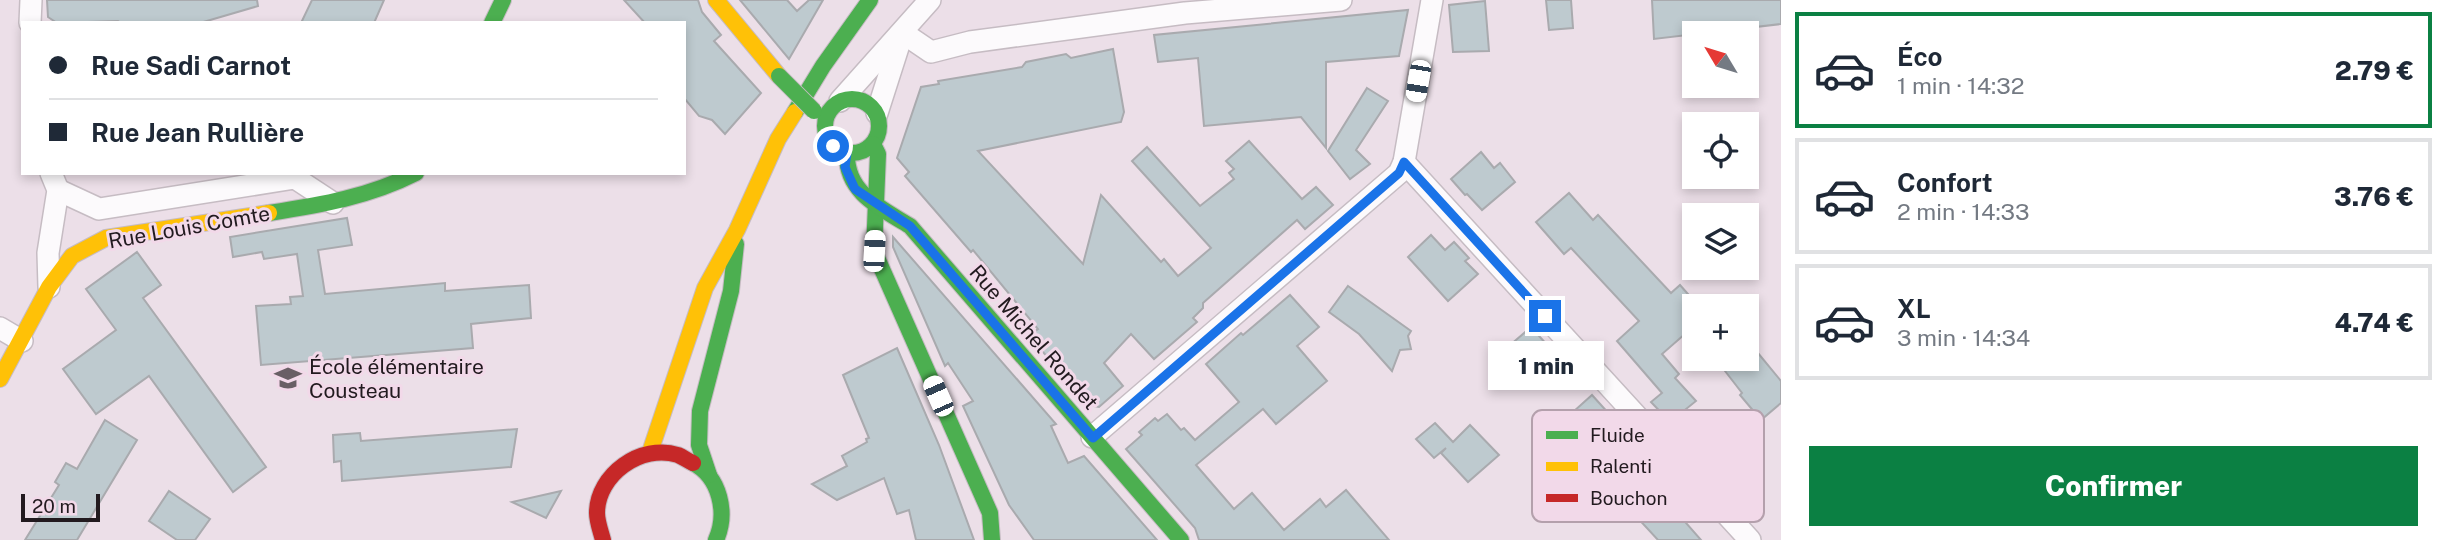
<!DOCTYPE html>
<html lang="fr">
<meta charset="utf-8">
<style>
body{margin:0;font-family:"Public Sans",sans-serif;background:#f2f2f3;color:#1f2937;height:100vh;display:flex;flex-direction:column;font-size:26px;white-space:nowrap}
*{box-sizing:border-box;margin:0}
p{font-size:23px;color:#747a83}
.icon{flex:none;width:38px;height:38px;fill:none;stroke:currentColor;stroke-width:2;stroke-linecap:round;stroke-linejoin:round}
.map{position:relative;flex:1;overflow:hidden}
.side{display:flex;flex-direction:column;background:#fff;width:665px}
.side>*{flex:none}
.hud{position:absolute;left:21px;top:21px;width:665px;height:154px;border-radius:0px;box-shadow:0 4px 10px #0003;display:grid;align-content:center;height:154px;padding:0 28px;background:#fff}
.needle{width:46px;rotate:308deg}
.fabs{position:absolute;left:1682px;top:21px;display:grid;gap:14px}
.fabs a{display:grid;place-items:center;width:77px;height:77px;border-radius:0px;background:#fff;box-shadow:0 4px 10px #0003;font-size:35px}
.scale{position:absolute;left:21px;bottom:18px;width:79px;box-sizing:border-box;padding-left:7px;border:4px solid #221a1f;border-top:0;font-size:19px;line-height:24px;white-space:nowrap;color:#221a1f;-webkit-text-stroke:5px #f2d9e9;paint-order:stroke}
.end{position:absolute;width:32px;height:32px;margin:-16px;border:9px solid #1a73e8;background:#fff;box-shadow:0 0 0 4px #fff}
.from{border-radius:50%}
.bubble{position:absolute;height:49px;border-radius:0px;background:#fff;box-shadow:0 4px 10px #0003;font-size:23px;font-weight:800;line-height:49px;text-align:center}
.car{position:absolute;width:21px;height:42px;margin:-21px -10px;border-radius:9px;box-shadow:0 0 5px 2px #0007;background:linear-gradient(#fff 24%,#345 0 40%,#fff 0 76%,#345 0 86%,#fff 0)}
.hud b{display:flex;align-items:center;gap:24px;height:66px;font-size:26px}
.hud b+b{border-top:2px solid #e0e1e3}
.hud i{width:18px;height:18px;background:#1f2937}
ul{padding:12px 0 0;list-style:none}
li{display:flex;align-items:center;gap:21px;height:116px;margin:0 14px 10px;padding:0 14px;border:4px solid #e0e1e3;border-radius:0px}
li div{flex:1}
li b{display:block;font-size:26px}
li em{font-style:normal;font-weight:800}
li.on{border-color:#0b8043}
li>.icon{width:63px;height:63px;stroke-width:1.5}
.primary-button{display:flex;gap:14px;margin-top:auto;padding:14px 28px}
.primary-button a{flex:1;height:80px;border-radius:0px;background:#0b8043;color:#fff;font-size:28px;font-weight:800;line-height:80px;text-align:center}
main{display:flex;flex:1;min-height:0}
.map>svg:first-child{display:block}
.building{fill:#becacf;stroke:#a9aaae;stroke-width:2}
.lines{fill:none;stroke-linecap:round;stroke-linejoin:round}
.street-casing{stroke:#c6bcc3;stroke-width:24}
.fast-casing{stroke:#c6bcc3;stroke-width:18}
.slow-casing{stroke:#c6bcc3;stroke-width:18}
.jam-casing{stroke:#c6bcc3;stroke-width:18}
.street{stroke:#fcfafc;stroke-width:21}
.fast{stroke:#4caf50;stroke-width:16}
.slow{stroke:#ffc107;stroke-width:16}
.jam{stroke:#c62828;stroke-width:16}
.fast-bridge-casing{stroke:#c6bcc3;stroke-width:18;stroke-linecap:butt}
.fast-bridge{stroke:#4caf50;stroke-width:16}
.route{stroke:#1a73e8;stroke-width:9}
.labels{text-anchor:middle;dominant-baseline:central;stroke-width:6;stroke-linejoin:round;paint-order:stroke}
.street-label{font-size:21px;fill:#221a1f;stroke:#f2d9e9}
.poi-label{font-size:21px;fill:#221a1f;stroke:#f2d9e9;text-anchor:start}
.key{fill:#f2d9e9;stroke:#b4a0ac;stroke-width:2}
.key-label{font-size:19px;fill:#221a1f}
</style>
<main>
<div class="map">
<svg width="1781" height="540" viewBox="0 0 1781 540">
<rect width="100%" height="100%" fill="#ecdfe8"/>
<g class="building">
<polygon points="47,0 257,0 258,6 200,23 121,23 118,21 57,23 48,17"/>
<polygon points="312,0 384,0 374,23 301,23"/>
<polygon points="624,0 698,0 702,12 721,35 714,41 761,93 725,134 712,120 699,116 684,98 684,23 645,23"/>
<polygon points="740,0 787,0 797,11 809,0 823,0 789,59"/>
<polygon points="1546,0 1571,0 1573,28 1549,30"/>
<polygon points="1652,0 1781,0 1781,24 1654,39"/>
<polygon points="1485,1 1489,51 1453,52 1449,5"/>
<polygon points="1408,10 1399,56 1326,62 1326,148 1301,117 1204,126 1198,58 1158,62 1154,35"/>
<polygon points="1113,49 1124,112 1121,122 978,151 1083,264 1101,195 1161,262 1164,259 1178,276 1211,248 1132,161 1147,147 1200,206 1234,179 1229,173 1234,169 1226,161 1249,141 1302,199 1316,187 1333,205 1305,229 1297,220 1203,303 1203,308 1193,318 1197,322 1154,359 1131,334 1104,363 1123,386 1099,407 1089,405 1029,336 1038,329 973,250 971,252 905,176 909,172 897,158 921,87 939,84 938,81 1022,67 1026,62 1066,54 1071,58"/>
<polygon points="1367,88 1388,101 1356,150 1370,164 1350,179 1328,151"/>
<polygon points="1481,152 1494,168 1500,163 1515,182 1482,210 1467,194 1465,195 1451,179"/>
<polygon points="1569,193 1593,220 1598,215 1671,293 1680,285 1694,301 1694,326 1662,354 1679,374 1675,378 1696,401 1670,422 1651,402 1662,393 1617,341 1639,321 1571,248 1564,254 1536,222"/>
<polygon points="347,218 352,245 318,250 325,294 445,283 445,291 529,285 531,318 471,324 473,348 261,365 256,306 291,304 290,297 303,296 297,254 264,259 262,252 233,257 230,237"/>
<polygon points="1431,235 1445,250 1454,242 1469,258 1465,261 1478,274 1448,301 1408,257"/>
<polygon points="893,237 1056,424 1051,426 1068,463 1084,456 1157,540 1034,540 1009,505 963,406 973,401 948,363 945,366 893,247"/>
<polygon points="137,252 161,285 143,298 266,467 233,492 149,376 96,414 63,369 116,330 86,289"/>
<polygon points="1348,286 1411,331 1408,336 1411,349 1400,350 1392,371 1359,334 1329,312"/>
<polygon points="1290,295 1319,327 1297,346 1327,381 1276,424 1263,409 1196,465 1234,509 1252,493 1284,530 1320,499 1326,507 1346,490 1389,540 1199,540 1195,528 1126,449 1142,435 1139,432 1155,418 1158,421 1167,414 1181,430 1184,428 1195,440 1239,402 1206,364 1241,333 1243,335"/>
<polygon points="1531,327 1548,346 1512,377 1495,358"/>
<polygon points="1753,347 1781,381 1781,403 1761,420 1740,395 1742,393 1725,371 1739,359 1746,359 1746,353"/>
<polygon points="897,348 939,445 974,540 916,540 909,510 897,514 884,478 837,500 812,484 847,466 842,456 867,442 866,439 869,438 843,375"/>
<polygon points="1592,395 1620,426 1606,439 1620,455 1617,457 1644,488 1661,471 1677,488 1665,499 1701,540 1658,540 1610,488 1606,492 1587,472 1593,466 1584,456 1600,441 1573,412"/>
<polygon points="105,420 137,440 77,540 25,540 59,485 55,482 66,463 77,469"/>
<polygon points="1435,423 1453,442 1470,425 1499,455 1468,482 1441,453 1446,448 1434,458 1416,439"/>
<polygon points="517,429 511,467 342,481 341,461 334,462 333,435 360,433 361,441"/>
<polygon points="169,491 210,519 195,540 177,540 149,521"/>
<polygon points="561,491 546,518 512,502"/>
</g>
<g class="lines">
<defs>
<g id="street">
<polyline points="30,23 31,0"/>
<polyline points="903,33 931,52 970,42 1185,13 1341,0"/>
<polyline points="840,101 930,0"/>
<polyline points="877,113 901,38"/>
<polyline points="1404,162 1750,540"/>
<polyline points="58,190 99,209 295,178 333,203"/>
<polyline points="49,287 48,253 58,190 51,173"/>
<polyline points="0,328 22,341"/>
<polyline points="1092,437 1399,173 1404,162 1432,0"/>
</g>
<g id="fast">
<polyline points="492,23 503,0"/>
<circle cx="852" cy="126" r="27"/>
<polyline points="795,112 823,66 870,0"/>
<polyline points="873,144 878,154 874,251 990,513 992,540"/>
<path d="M847 154C846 193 881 208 910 226L1181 540"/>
<path d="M269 213C320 205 369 197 416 173"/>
<path d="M693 463C720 477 728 513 716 540"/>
<polyline points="709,475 699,445 700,411 731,291 736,244"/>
</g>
<g id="slow">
<polyline points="716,0 779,76"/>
<polyline points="0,379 49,287 72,256 106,238 269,213"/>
<polyline points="650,452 705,288 737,230 778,139 795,112"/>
</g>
<path id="jam" d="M603 540C601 532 597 522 597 513 597 475 641 443 678 455 683 457 688 461 693 463"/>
</defs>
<use href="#street" class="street-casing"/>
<use href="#fast" class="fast-casing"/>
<use href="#slow" class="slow-casing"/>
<use href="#jam" class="jam-casing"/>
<use href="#street" class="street"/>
<use href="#fast" class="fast"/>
<use href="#slow" class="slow"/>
<use href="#jam" class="jam"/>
<defs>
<polyline id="fast-bridge" points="779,76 814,111"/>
</defs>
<use href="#fast-bridge" class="fast-bridge-casing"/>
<use href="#fast-bridge" class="fast-bridge"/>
</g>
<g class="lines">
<polyline class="route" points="833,146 847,153 845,167 855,189 910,226 1093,438 1399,173 1404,162 1545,316"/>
</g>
<defs>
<symbol id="school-bare" viewBox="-9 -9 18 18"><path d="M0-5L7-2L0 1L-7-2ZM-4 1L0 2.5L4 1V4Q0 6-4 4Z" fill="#695f65" stroke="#f2d9e9" stroke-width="2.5" paint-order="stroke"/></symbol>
</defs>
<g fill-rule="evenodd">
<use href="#school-bare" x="269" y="359" width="38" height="38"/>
</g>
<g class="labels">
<g class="street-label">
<text transform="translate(189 227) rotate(-10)">Rue Louis Comte</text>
<text transform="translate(1034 337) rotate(49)">Rue Michel Rondet</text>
</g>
<g class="poi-label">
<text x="309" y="366">École élémentaire<tspan x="309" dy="24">Cousteau</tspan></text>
</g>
</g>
<rect x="1532" y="410" width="232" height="112" rx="10" class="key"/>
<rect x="1546" y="431" width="32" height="8" fill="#4caf50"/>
<rect x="1546" y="462" width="32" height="9" fill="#ffc107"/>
<rect x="1546" y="494" width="32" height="8" fill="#c62828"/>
<g class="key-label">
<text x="1590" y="442">Fluide</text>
<text x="1590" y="473">Ralenti</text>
<text x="1590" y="505">Bouchon</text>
</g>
</svg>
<div class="fabs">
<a><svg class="needle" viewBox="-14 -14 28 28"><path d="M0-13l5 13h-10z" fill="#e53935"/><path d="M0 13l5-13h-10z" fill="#747a83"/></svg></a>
<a><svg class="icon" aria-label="locate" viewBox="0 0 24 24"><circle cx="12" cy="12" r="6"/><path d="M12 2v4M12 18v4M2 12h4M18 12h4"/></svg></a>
<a><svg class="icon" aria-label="layers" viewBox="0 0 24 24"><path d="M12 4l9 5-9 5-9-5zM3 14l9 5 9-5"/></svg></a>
<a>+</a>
</div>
<div class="scale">20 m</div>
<i class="end from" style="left:833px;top:146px"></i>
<i class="end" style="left:1545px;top:316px"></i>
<div class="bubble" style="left:1488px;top:341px;width:116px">1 min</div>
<i class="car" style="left:1418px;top:81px;rotate:190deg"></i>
<i class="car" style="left:874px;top:251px;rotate:3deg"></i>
<i class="car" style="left:938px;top:396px;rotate:336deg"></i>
<div class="hud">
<b><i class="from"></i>Rue Sadi Carnot</b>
<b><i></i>Rue Jean Rullière</b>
</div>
</div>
<section class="side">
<ul>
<li class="on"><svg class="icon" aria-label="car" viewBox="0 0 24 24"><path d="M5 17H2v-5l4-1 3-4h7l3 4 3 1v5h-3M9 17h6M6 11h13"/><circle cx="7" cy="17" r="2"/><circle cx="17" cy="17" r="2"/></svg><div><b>Éco</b><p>1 min · 14:32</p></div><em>2.79 €</em></li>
<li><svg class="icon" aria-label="car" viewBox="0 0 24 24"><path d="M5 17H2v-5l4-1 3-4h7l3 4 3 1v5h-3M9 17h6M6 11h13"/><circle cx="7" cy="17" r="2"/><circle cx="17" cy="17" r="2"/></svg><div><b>Confort</b><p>2 min · 14:33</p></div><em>3.76 €</em></li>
<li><svg class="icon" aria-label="car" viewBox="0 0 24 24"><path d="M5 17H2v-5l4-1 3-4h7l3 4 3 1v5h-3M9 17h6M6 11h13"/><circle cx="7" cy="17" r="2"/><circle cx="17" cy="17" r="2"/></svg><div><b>XL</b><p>3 min · 14:34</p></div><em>4.74 €</em></li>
</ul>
<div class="primary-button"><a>Confirmer</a></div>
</section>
</main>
